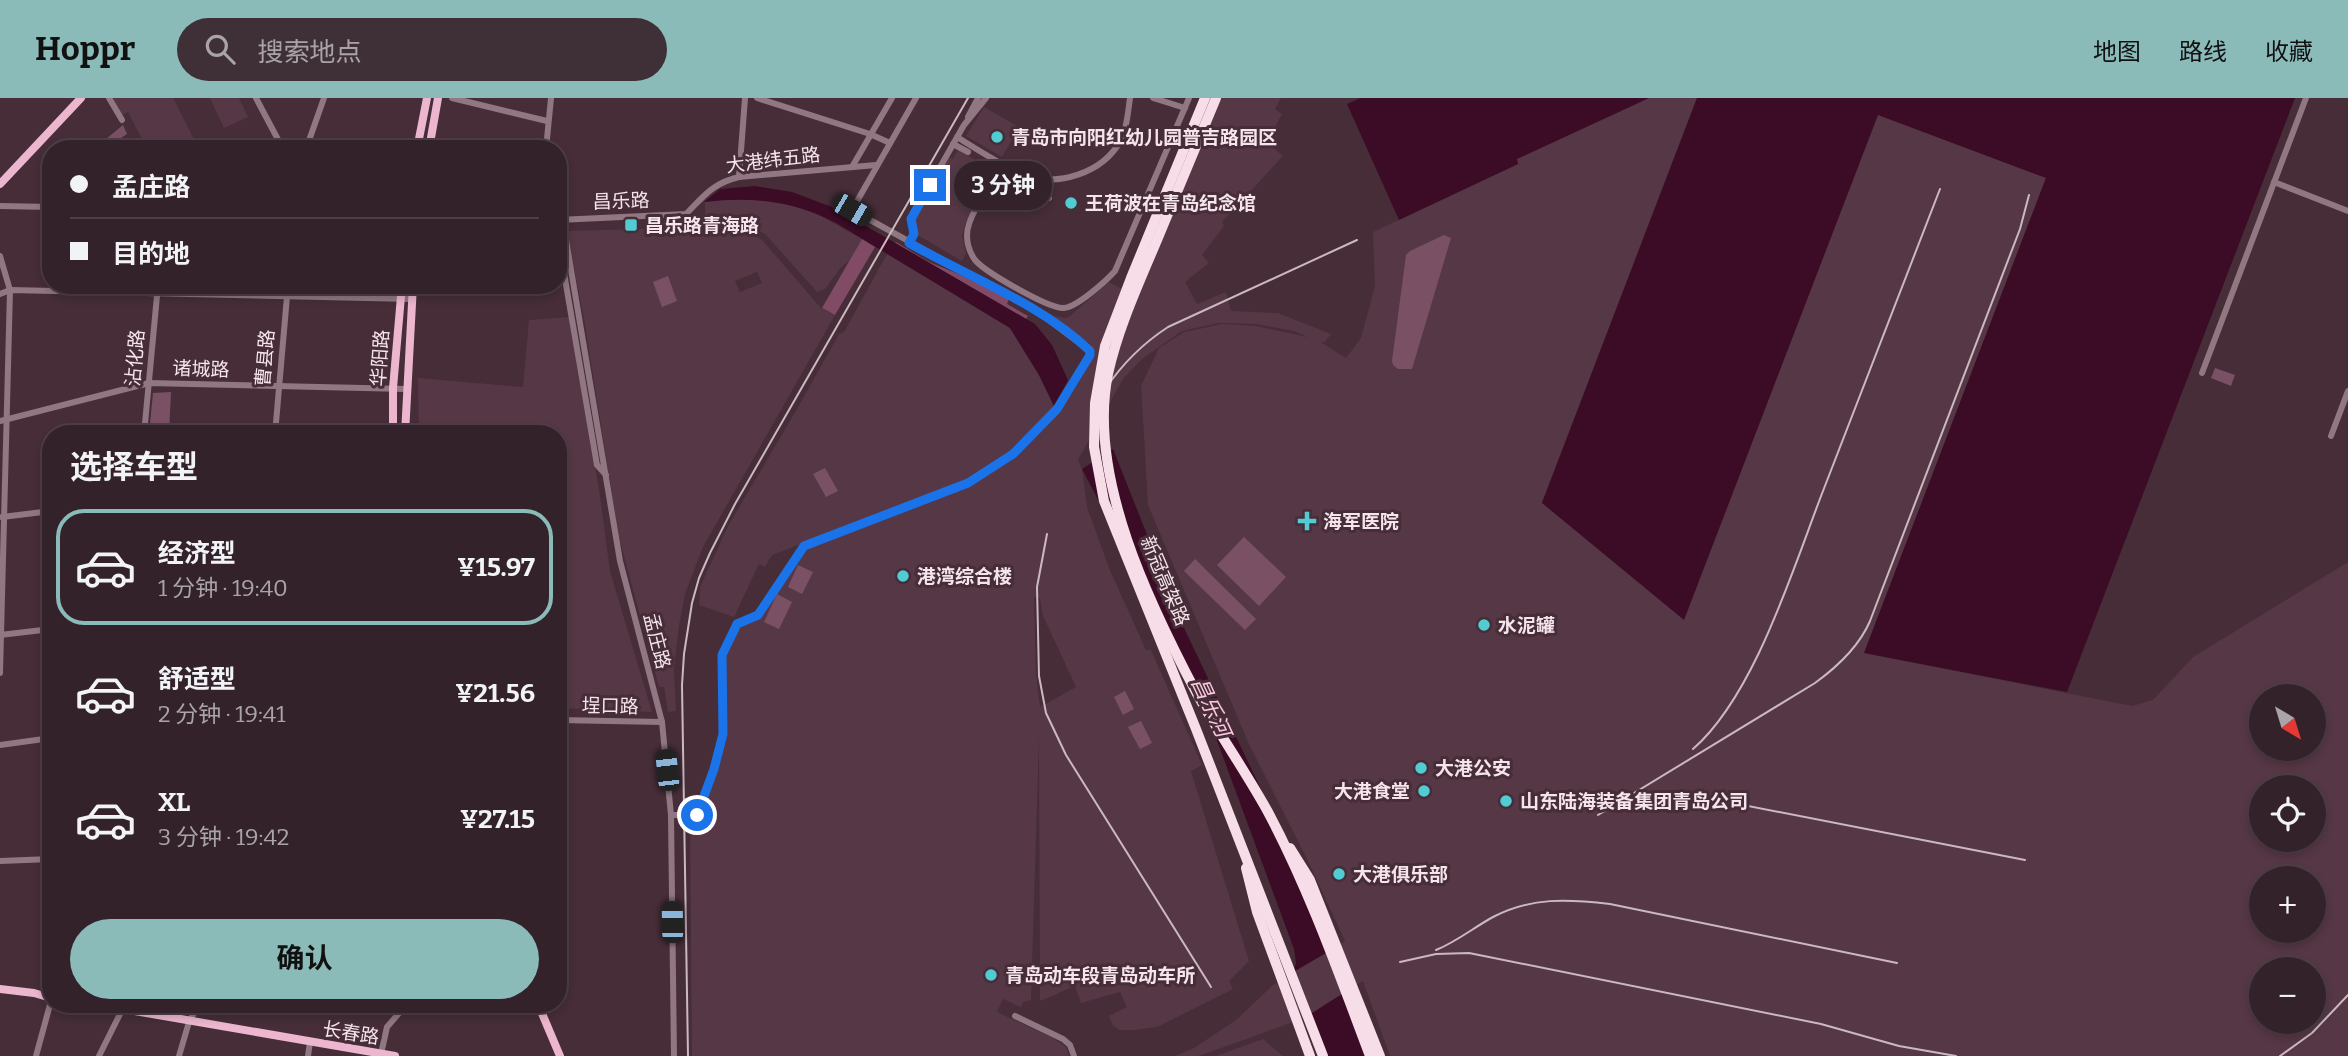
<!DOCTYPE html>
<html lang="zh">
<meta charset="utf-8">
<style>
body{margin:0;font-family:Bitter,"Noto Sans SC",serif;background:#3f2f36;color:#f1f3f6;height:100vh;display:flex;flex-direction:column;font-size:26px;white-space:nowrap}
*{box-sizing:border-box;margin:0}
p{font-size:23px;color:#a9a4a8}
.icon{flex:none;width:38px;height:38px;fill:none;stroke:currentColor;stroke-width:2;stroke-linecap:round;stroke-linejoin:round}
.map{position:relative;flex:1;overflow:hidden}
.side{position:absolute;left:42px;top:327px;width:525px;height:588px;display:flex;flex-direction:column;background:#34222a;border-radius:28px;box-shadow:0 4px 10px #0003,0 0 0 2px #4e3f47}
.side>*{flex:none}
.guide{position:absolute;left:42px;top:42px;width:525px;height:154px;border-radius:28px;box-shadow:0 4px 10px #0003,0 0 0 2px #4e3f47;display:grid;align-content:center;height:154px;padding:0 28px;background:#34222a}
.needle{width:46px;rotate:142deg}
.tools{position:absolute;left:2249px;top:586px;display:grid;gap:14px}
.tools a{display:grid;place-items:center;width:77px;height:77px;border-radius:50%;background:#34222a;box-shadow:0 4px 10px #0003,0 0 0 2px #4e3f47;font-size:35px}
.end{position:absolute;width:32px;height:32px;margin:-16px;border:9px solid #1a73e8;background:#fff;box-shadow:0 0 0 4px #fff}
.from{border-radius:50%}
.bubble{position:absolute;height:49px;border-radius:24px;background:#34222a;box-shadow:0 4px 10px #0003,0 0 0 2px #4e3f47;font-size:23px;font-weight:700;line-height:49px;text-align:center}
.car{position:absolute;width:21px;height:42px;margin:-21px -10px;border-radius:9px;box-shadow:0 0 5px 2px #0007;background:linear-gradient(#222 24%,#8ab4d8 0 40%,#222 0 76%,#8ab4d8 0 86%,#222 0)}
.guide b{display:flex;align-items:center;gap:24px;height:66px;font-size:26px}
.guide b+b{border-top:2px solid #4e3f47}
.guide i{width:18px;height:18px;background:#f1f3f6}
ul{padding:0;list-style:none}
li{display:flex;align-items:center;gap:21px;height:116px;margin:0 14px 10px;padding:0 14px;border:4px solid transparent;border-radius:28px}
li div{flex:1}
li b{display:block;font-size:26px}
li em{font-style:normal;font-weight:700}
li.active{border-color:#8bbbb9}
li>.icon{width:63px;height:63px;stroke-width:1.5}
h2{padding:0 28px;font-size:32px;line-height:84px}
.primary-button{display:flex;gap:14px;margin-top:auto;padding:14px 28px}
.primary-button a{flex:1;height:80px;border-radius:42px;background:#8bbbb9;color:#111;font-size:28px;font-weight:700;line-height:80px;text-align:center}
header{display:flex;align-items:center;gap:42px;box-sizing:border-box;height:98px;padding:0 35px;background:#8bbbb9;color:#111}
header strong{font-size:33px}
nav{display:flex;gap:38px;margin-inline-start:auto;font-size:24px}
.search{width:490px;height:63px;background:#3f2f36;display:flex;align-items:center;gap:18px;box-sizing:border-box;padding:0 24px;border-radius:38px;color:#a9a4a8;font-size:26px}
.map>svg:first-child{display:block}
.built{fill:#563745;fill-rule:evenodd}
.green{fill:#7a5164}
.forest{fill:#814b65}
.water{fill:#3c0b26}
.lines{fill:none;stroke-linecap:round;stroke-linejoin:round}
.minor{stroke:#917782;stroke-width:6}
.major{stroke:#ecb6ce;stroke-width:8}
.highway{stroke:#f7dde8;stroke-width:10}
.rail{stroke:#cbb9c0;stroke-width:2}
.highway-bridge{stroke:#f7dde8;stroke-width:10}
.route{stroke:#1a73e8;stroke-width:9}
.poi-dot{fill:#51ccd3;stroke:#462d38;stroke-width:2.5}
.labels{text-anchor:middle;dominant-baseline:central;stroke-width:6;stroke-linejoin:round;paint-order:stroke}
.poi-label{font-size:19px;font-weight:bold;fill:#f5e4eb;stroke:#462d38;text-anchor:start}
.street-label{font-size:19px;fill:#f5e4eb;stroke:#462d38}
.water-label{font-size:21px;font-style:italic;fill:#fdc8df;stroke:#462d38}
</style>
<header>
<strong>Hoppr</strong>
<div class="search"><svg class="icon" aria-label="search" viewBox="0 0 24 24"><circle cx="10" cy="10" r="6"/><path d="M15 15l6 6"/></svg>搜索地点</div>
<nav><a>地图</a><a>路线</a><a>收藏</a></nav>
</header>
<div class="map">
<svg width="2348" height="958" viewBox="0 0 2348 958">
<rect width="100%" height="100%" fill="#462d38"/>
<g class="built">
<polygon points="111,0 173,0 199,51 147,51 128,14 121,18"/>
<polygon points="210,0 239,0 248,19 224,30"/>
<path d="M1212 0H1281L1275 11 1282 16 1267 44 1283 58 1222 124 1224 128 1202 157 1209 165 1185 184 1197 206 1226 194 1231 213 1278 215 1331 236 1325 244H1321L1346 260 1361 240 1375 188 1373 134 1518 66 1517 61 1649 0H1697L1542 404 1684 521 1877 16 2046 80 1864 555 2132 608 2153 602 2193 559 2348 464V958H1390L1363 883 1309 917 1288 926 1199 958H1175L1194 950 1236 922 1273 887 1345 843 1308 763 1248 644 1148 407 1141 288 1159 250 1184 234 1222 226 1256 228 1308 239 1294 233 1256 226 1218 225 1182 233 1142 261 1123 281 1078 362 1082 371 1087 409 1109 470 1146 552H1151L1202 667 1191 673 1249 863 1229 883 1233 891 1157 929 1134 932H1120L1113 928 1109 918 1127 909 1120 894 1081 905 1075 888 1040 903 1039 640 1031 902 1023 904 1021 909 1003 901 997 914 1053 940 1066 949 1069 958H692L690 723 704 722 705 701 719 665 726 641 724 561 737 532 762 518 804 454 812 448 962 392 1015 358 1058 314 1077 288 1095 255 1088 245 1066 231 1067 228 1053 218 1065 220 1070 218 1109 184 1130 195ZM1034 499 1040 500 1043 518 1076 589 1040 609 1036 576ZM2261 598H2314V651H2261ZM2261 690H2314V742H2261ZM2261 780H2314V833H2261ZM2261 872H2314V924H2261Z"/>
<polygon points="984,9 1019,29 1002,59 966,38"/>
<polygon points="958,52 996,74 965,126 962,138 966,155 962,163 921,139 915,133 913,121 948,59 953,61"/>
<polygon points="736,101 771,102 792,106 814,114 862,141 849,163 842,168 825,191 817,194 765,136 736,121 705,119 705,104"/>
<path d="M679 127 736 129 747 133 762 142 821 210 835 217 703 449 685 496 679 528 674 569 676 613 668 614 664 589H659L619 439 584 221 567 133 678 130ZM757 174 762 185 740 194 735 183Z"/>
<polygon points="887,156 1010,230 1039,277 1054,308 1014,351 961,384 772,457 765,469 759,466 734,519 699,507 700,489 728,428 797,311 839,236 844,234"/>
<polygon points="570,219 600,398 610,473 652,614 558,610 558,336 419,336 418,280 523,289 529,222"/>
<polygon points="1263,941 1283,958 1216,958"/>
</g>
<g class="green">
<polygon points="123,27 127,36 112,46 110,51 94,51"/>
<polygon points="1444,137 1451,140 1412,271 1398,271 1393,267 1392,263 1406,157 1410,153"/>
<polygon points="668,178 677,203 662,209 653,184"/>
<polygon points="2215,270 2235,277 2231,288 2211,280"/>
<polygon points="171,294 169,336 149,336 153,295"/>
<polygon points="825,370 838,393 826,399 813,376"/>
<polygon points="1244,439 1286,479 1259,508 1217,467"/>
<polygon points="1195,461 1256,521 1245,532 1184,473"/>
<polygon points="798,467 813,474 802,496 788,489"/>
<polygon points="777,496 792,504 779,531 764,524"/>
<polygon points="1125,593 1134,611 1123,617 1114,599"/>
<polygon points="1141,623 1152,645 1140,651 1128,629"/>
</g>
<g class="forest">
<polygon points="862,141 875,149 835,217 822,210"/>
<path d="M896 144C910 152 925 163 939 168 963 178 987 188 1009 201L1007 206 1028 218 1026 221 1020 218 895 145Z"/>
</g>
<g class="water">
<polygon points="1361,0 1649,0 1517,61 1518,66 1399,122 1347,6"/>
<polygon points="1697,0 2295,0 2067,594 1864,555 2046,80 1878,17 1684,522 1542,405"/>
<path d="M755 88 792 94 845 114 847 117 1035 226 1052 247 1068 282 1054 308 1039 277 1010 230 836 125C794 103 752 98 704 104L720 91Z"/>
<polygon points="1113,351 1184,530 1280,731 1326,855 1293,874 1296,865 1294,851 1212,629 1149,499 1082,371"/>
<polygon points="1342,896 1367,958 1325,958 1309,917"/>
</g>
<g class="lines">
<g class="minor">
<polyline points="109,0 122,22"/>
<polyline points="256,0 283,51"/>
<polyline points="452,0 547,23"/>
<polyline points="757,0 870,36 890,45"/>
<polyline points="1153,0 1185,10"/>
<polyline points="968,19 978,0"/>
<path d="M957 39C978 52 1000 67 1023 76 1057 90 1103 75 1121 42 1127 31 1128 13 1130 0"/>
<polyline points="953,46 968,54"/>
<polyline points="306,51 324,0"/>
<polyline points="546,51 551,0"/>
<path d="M1004 66C993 84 967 117 967 137 967 146 970 155 975 162 985 174 1049 211 1064 210 1077 209 1106 183 1115 173L1189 0"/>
<polyline points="852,69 892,0"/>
<polyline points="739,79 745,0"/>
<polyline points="1041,81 1040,86 1049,100"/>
<polyline points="2274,84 2348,113"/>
<polyline points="0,108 51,109"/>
<path d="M558 122 686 116C704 98 713 85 739 79L876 67"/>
<polyline points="558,124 565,136 620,463 662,624 671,717 674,958"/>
<polyline points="558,140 597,367 606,377"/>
<polyline points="909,145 914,136 911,121 918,108 964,27 986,0"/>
<polyline points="0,158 10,192 0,575"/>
<polyline points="0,196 10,192 412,201"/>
<polyline points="2202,275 2306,0"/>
<polyline points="0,323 149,285 406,291"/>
<polyline points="144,336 158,187"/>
<polyline points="275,336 288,187"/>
<polyline points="2331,338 2348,293"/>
<polyline points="2,419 51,413"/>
<polyline points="0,537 51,531"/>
<polyline points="558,622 662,624"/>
<polyline points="0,647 51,640"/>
<polyline points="671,717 697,717 714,671 723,636 722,557 737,526 758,517 804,448 968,385 1013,356 1057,311 1090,257 1090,253 1041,216 852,112 916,0"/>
<polyline points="0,763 51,761"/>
<polyline points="1015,918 1063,941 1070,947 1074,958"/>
<polyline points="381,956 387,929 407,906"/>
<polyline points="36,958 51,903"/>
<polyline points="99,958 125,906"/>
<polyline points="179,958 189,924 199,906"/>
<polyline points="308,958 310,944"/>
</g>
<g class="major">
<polyline points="417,51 427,0"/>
<polyline points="429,51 438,0"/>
<polyline points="0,86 81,0"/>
<polyline points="393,336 393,290 402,187"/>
<polyline points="405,336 413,187"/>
<polyline points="0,891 34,895 51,900"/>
<polyline points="94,906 395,958"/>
<polyline points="538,906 560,958"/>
</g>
<g class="highway">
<polyline points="1290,750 1310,782 1380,958"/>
<polyline points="1246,770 1257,814 1310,958"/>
</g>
<g class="rail">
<path d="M1106 290C1123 265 1142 246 1168 229L1357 142"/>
<polyline points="1047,436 1037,489 1039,578 1046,615 1066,657 1211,889"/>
<path d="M1693 651C1755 597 1793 470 1823 393 1862 292 1901 191 1940 91"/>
<polyline points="1630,703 1664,696 1687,696 2025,762"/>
<path d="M1598 717 1815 585C1837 569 1859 549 1870 523L2020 131 2029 97"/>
<path d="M1436 852C1456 844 1473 830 1493 819 1531 799 1568 801 1610 806L1897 865"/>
<polyline points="1400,864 1436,856 1469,855 1821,926 1899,948 1956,958"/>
<polyline points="688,958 682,587 684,556 692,505 699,480 710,455 735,406 968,0"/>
<polyline points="2280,958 2312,935 2348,897"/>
</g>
<g class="highway-bridge">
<polyline points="1205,0 1131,180 1105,248 1095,305 1094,349 1104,403 1196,631 1323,958"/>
<path d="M1216 0C1196 47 1177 95 1157 142 1139 185 1118 230 1108 276 1087 379 1150 507 1197 596 1219 636 1246 674 1268 714 1309 791 1339 876 1370 958"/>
</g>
</g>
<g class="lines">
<path class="route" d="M697 717 714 671 723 636 722 557 737 526 758 517 804 448 968 385 1013 356 1057 311 1090 257V253C1043 207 967 178 909 145L914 136 911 121 930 87"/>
</g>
<g class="poi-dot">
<circle cx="997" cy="39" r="7"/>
<circle cx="1071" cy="105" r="7"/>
<rect x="624" y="120" width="14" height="14" rx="3.5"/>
<path d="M1303.5 412.5h7v7h7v7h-7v7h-7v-7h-7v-7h7z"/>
<circle cx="903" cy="478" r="7"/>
<circle cx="1484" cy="527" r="7"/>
<circle cx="1421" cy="670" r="7"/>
<circle cx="1424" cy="693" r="7"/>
<circle cx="1506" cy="703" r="7"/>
<circle cx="1339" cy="776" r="7"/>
<circle cx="991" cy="877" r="7"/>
</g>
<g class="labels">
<g class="poi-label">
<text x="1011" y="39">青岛市向阳红幼儿园普吉路园区</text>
<text x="1085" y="105">王荷波在青岛纪念馆</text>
<text x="645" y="127">昌乐路青海路</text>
<text x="1323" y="423">海军医院</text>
<text x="917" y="478">港湾综合楼</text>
<text x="1498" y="527">水泥罐</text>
<text x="1435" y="670">大港公安</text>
<text x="1410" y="693" text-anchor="end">大港食堂</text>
<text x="1520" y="703">山东陆海装备集团青岛公司</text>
<text x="1353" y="776">大港俱乐部</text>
<text x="1005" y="877">青岛动车段青岛动车所</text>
</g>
<g class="street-label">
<text transform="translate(773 62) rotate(-7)">大港纬五路</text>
<text transform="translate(621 103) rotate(-2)">昌乐路</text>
<text transform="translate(135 260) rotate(-85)">沾化路</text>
<text transform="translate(265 260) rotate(-85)">曹县路</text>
<text transform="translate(380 260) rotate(-86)">华阳路</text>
<text transform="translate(201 271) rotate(2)">诸城路</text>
<text transform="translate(1165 483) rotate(67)">新冠高架路</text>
<text transform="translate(657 543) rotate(76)">孟庄路</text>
<text transform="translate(610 608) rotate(1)">埕口路</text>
<text transform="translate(351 935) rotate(9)">长春路</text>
</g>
<g class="water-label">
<text transform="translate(1211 609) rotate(65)">昌乐河</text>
</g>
</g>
</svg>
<div class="tools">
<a><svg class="needle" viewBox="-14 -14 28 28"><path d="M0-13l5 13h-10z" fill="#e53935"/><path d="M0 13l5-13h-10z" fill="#a9a4a8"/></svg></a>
<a><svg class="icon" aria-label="locate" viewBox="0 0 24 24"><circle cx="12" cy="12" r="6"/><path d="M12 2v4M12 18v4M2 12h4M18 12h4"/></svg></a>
<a>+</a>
<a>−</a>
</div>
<i class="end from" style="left:697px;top:717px"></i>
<i class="end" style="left:930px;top:87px"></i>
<div class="bubble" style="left:954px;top:63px;width:98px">3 分钟</div>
<i class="car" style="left:852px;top:112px;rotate:120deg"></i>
<i class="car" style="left:667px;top:672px;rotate:354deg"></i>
<i class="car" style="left:672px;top:824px;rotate:359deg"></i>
<div class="guide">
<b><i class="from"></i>孟庄路</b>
<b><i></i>目的地</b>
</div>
<section class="side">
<h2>选择车型</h2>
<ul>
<li class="active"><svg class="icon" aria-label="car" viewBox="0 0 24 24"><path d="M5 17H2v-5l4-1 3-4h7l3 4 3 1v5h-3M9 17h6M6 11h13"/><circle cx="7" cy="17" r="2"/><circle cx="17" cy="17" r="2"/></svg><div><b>经济型</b><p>1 分钟 · 19:40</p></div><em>¥15.97</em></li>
<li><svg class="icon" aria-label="car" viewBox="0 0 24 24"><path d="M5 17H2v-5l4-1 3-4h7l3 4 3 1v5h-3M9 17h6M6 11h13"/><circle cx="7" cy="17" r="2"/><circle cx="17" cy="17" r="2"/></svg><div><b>舒适型</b><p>2 分钟 · 19:41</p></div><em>¥21.56</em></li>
<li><svg class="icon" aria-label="car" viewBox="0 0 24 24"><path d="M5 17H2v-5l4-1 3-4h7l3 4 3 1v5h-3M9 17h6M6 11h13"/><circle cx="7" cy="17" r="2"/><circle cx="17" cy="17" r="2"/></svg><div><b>XL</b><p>3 分钟 · 19:42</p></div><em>¥27.15</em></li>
</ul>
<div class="primary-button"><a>确认</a></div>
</section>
</div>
